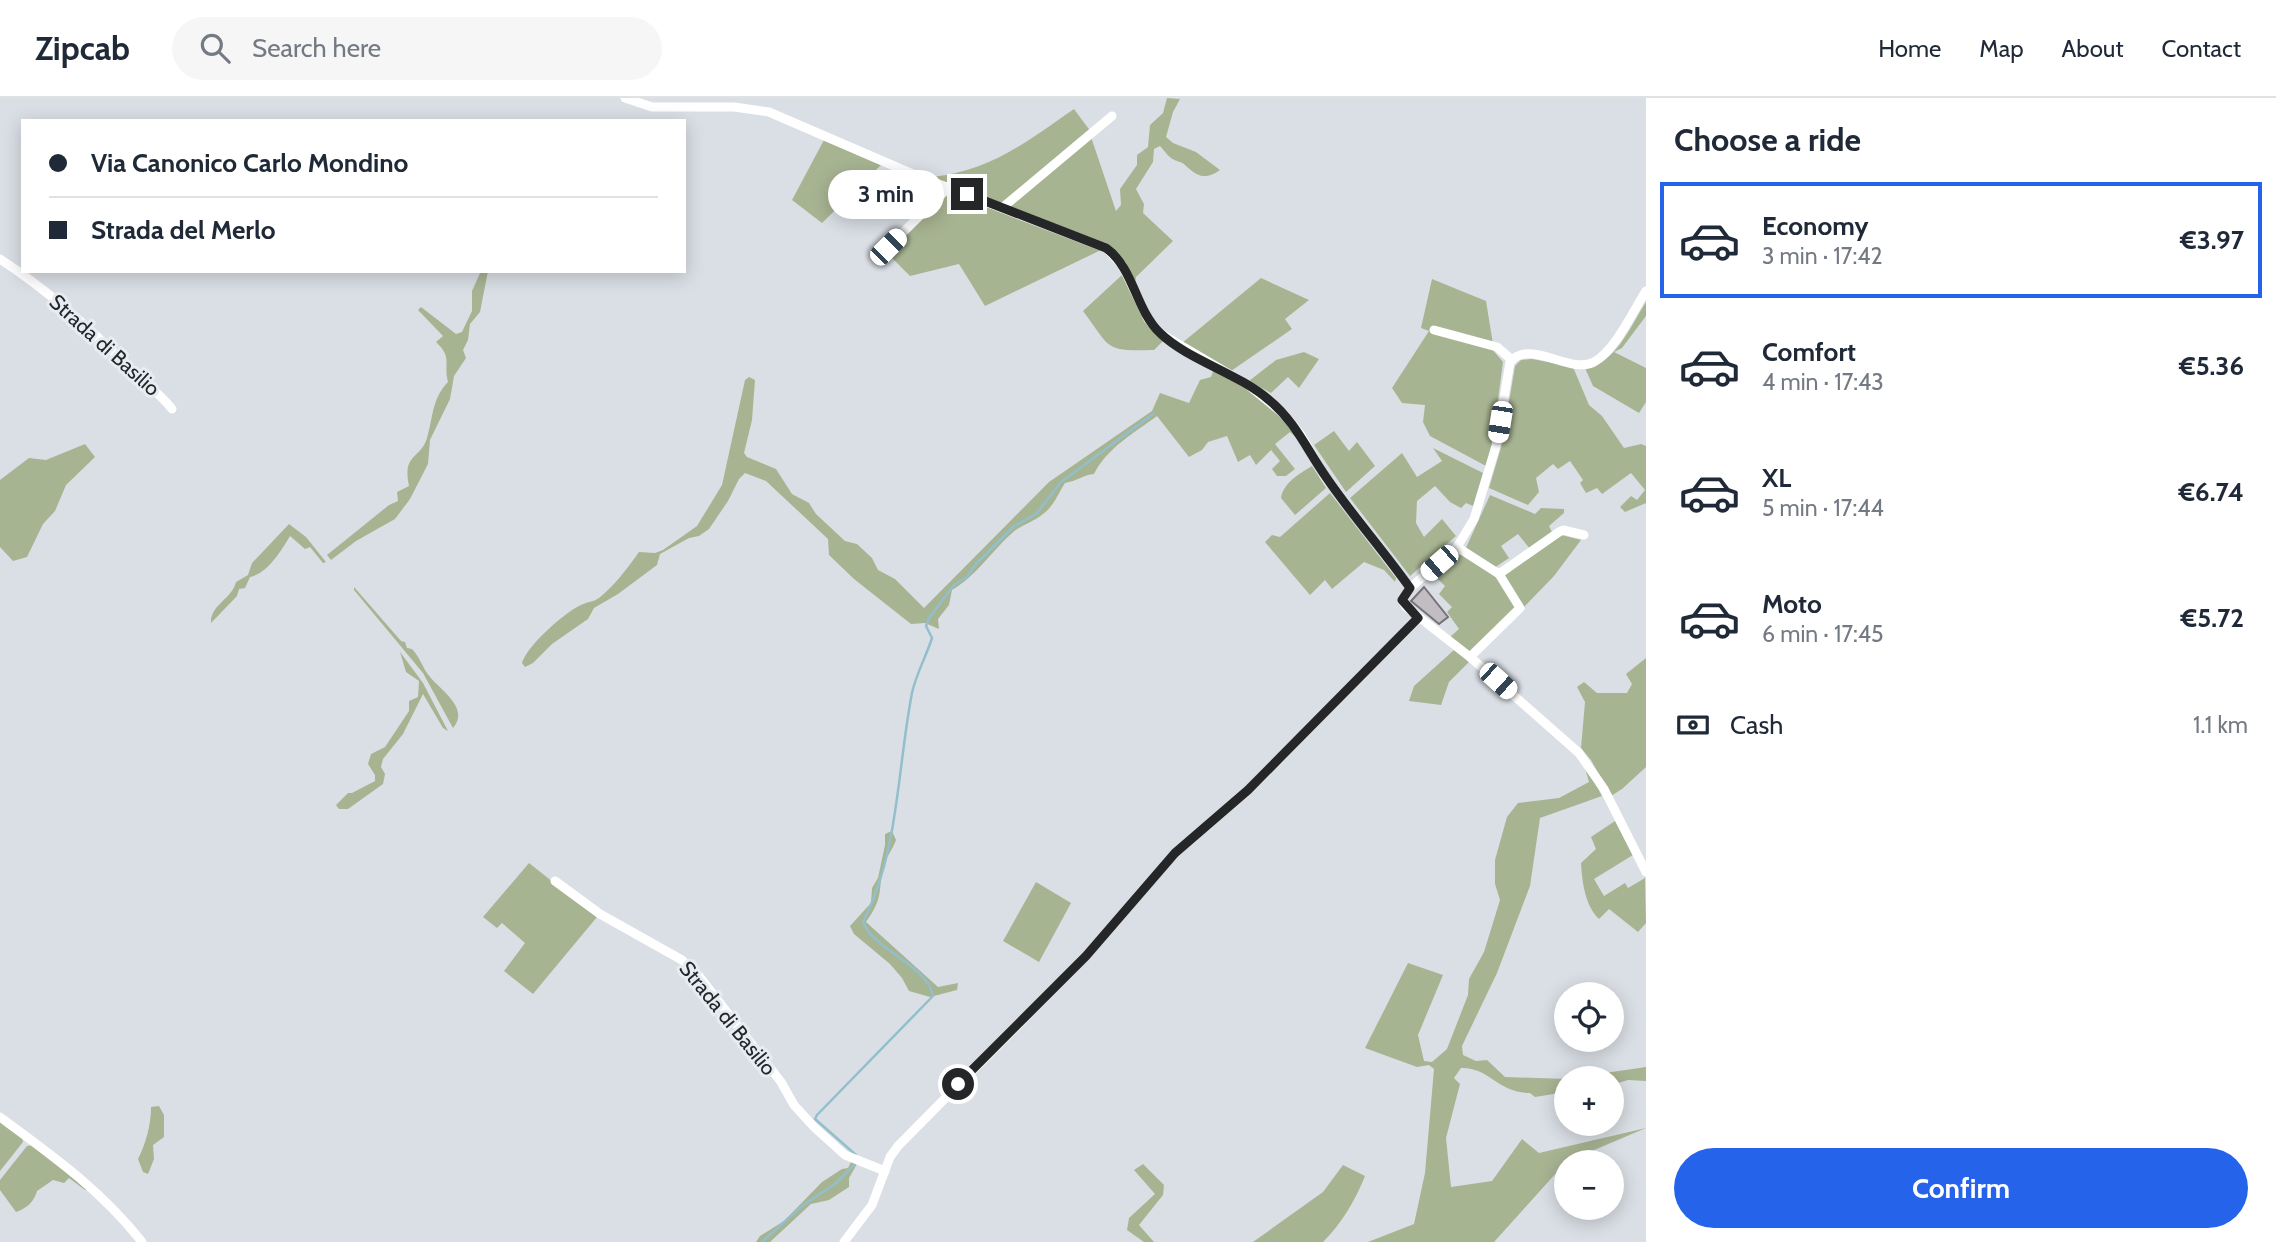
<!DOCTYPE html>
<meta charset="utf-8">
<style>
body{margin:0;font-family:Cabin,sans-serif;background:#f6f6f7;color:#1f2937;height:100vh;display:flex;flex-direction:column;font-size:26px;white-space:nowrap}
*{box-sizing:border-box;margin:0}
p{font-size:23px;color:#747a83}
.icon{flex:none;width:38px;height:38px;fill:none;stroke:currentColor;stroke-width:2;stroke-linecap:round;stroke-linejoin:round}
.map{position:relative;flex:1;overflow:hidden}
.panel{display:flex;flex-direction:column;background:#fff;width:630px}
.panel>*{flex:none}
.top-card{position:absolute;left:21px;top:21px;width:665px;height:154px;border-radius:0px;box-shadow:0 4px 18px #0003;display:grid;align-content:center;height:154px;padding:0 28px;background:#fff}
.tools{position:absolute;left:1554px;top:884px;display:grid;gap:14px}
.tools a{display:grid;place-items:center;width:70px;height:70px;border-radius:50%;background:#fff;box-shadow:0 4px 18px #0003;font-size:35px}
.end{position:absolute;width:32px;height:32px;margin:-16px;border:9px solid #242628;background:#fff;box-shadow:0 0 0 4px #fff}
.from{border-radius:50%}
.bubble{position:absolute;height:49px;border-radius:24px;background:#fff;box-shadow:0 4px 18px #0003;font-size:23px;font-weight:700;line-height:49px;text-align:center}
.car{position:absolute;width:21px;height:42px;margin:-21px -10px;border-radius:9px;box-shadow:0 0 5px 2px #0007;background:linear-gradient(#fff 24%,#345 0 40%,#fff 0 76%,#345 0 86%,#fff 0)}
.top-card b{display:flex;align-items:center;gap:24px;height:66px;font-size:26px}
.top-card b+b{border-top:2px solid #e0e1e3}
.top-card i{width:18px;height:18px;background:#1f2937}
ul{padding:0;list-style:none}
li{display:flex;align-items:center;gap:21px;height:116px;margin:0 14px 10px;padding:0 14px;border:4px solid transparent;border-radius:0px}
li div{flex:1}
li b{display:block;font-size:26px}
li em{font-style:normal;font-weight:700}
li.current{border-color:#2563eb}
li>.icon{width:63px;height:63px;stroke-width:1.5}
h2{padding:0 28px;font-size:32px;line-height:84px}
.pay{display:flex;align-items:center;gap:18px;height:77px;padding:0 28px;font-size:26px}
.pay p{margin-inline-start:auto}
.button{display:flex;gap:14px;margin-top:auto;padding:14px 28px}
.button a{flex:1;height:80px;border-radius:42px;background:#2563eb;color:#fff;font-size:28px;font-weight:700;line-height:80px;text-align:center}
header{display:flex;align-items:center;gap:42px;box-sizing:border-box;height:98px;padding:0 35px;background:#fff;border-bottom:2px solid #e0e1e3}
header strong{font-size:33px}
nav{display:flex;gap:38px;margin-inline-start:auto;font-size:24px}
.search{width:490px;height:63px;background:#f6f6f7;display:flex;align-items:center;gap:18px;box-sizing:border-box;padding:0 24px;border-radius:38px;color:#747a83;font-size:26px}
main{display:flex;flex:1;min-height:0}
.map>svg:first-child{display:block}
.green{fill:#a7b492}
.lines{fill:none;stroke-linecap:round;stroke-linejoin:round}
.stream{stroke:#92bfcb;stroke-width:2.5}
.building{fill:#c1bdc3;stroke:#757177;stroke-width:2}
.minor{stroke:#fff;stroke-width:9}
.route{stroke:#242628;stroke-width:9}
.labels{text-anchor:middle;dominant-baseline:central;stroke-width:6;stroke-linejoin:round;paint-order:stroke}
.street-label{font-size:21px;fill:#242628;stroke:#e7ecf2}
</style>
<header>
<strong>Zipcab</strong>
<div class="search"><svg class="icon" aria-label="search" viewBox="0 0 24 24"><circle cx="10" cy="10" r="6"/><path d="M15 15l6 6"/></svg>Search here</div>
<nav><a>Home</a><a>Map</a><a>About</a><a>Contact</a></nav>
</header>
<main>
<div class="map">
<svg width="1646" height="1144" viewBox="0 0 1646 1144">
<rect width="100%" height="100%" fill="#dadfe5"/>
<g class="green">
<path d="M1167 0 1180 1 1173 14 1166 39 1173 45 1196 54 1220 72C1206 82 1198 79 1186 68 1182 63 1176 64 1171 60 1167 57 1164 52 1160 48L1154 51 1153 64 1136 91 1144 106 1143 115 1173 143 1136 179 1135 186 1121 159 1107 146 1008 108 1091 39 1116 113 1121 107 1120 91 1137 67V57L1148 49 1150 27 1163 15Z"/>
<path d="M1074 11 1091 34 1003 106 932 79C991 73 1026 44 1074 11Z"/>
<polygon points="824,42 881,67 822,125 792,102"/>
<polygon points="949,94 1101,152 985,208 959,166 910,178 887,155"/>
<path d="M481 173H488L480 214 470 226 468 242 463 252 466 260 454 278 450 301 430 342 428 366 410 401 395 421 356 443 331 462 327 457 389 407 398 403 397 394 409 388C402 355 421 361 427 340 433 320 432 300 448 284 443 265 453 260 436 244L443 238 418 212 421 209 456 236 462 234 472 213V193Z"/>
<path d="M1122 177 1157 238 1163 243 1154 252C1104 253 1112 252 1083 213Z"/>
<polygon points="1261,180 1309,202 1285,221 1292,231 1231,273 1182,245"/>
<polygon points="1432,181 1486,203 1493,246 1433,229 1430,233 1491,250 1503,264 1492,347 1486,368 1430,338 1423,324 1425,307 1402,305 1392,290 1429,233 1421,230"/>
<path d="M1646 204V218L1622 250 1614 254 1646 270V304L1639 315 1593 288 1585 270C1616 266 1631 227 1646 204Z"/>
<polygon points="1304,254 1319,261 1299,290 1288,279 1271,295 1249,283 1276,262"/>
<polygon points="1532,261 1573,269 1589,307 1602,318 1624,350 1641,346 1646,348 1646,405 1625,414 1620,409 1631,398 1637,402 1645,392 1631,375 1602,396 1597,390 1586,395 1580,385 1583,382 1570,363 1558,371 1553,366 1536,380 1539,394 1528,407 1489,390 1502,346 1515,268 1521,262"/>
<path d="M1214 271C1256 294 1273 309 1303 346L1290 334 1275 346 1295 371 1286 378H1277L1272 371 1280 363 1271 352 1256 367 1250 357 1238 364 1227 338 1208 344 1202 352 1189 359 1157 318C1134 335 1107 350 1094 376 1083 377 1077 383 1065 385 1058 396 1054 408 1043 416 1034 424 1020 427 1011 436 991 454 976 478 952 492L949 507 938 521 939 531 925 525 911 526 854 481 829 457 828 441 766 383 745 375 739 381 728 403 709 431 699 438 689 440 660 456 657 467 618 496 594 510 588 521 552 546 533 565 525 569 522 565C527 548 563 516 579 508 585 504 594 504 599 500 615 487 627 471 639 454L655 455 663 452 697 428 722 387 745 282 749 279 755 282 752 322 744 355 747 359 776 371 792 396 809 405 816 416 845 443 857 446 872 460 878 472 895 481 924 510 1049 384 1152 313 1160 295 1189 305 1200 282 1211 279Z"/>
<polygon points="1334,333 1349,353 1357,344 1375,368 1346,394 1314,347"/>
<polygon points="85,346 95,359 66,387 55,413 43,426 27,459 13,463 0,449 0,382 29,360 46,362"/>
<polygon points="1433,350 1483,375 1473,408 1466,405 1461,410 1450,404 1435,388 1417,403 1416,425 1424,439 1442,421 1456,438 1410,478 1350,400 1402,355 1417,379 1442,363"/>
<path d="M1312 368 1326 390 1295 417 1281 400C1284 384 1299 376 1312 368Z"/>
<polygon points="1330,395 1396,480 1395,484 1384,472 1364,464 1332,491 1325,482 1310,497 1265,444 1272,437 1280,439"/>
<polygon points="1490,397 1535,416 1541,410 1564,411 1564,415 1549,428 1553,436 1530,451 1518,436 1501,448 1509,460 1494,470 1465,452"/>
<path d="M289 426 306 439 326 464 323 465 310 449 305 451 290 438C281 453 268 475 250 479L245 490 239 491 237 498 211 525C210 507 232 501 236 484L248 477 252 465Z"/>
<polygon points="1561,437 1581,442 1554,478 1523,510 1502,477"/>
<polygon points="1461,456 1497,478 1517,509 1471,555 1450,539 1459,531 1447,514 1452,509 1439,496 1445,488 1436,479"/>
<path d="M354 489 401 543 405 544 407 550 412 551C420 559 423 571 430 579 442 593 470 611 453 630L423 575 354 492Z"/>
<polygon points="1454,552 1469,564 1449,584 1441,607 1409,603 1414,588"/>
<polygon points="400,554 423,585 448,633 443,630 423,596 403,636 383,661 381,669 385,676 383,686 348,711 339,711 336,707 348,695 352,695 375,683 375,677 368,666 371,656 385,649 409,613 409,603 418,599 419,583 406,574"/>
<polygon points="1646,560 1646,669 1622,691 1611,698 1591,662 1581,650 1585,604 1577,589 1584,584 1597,595 1627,595 1632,586 1626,576"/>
<path d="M1583 663 1602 698 1540 720 1530 788 1497 875 1462 948 1463 957 1476 963 1487 962 1505 979 1566 981V994L1535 999 1530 995C1498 995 1489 969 1461 970L1454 980 1460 986 1446 1040 1451 1089 1492 1083 1522 1041 1539 1055 1646 1030 1566 1064 1494 1144H1368L1414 1126 1425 1075 1434 971 1429 967 1417 969 1365 950 1408 865 1443 877 1418 937 1424 963 1432 964 1447 951 1468 897 1469 881 1484 854 1500 802 1495 786V762L1507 719 1518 705 1559 700 1589 684Z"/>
<path d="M1615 723 1633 757 1594 781 1604 798 1625 785 1628 790 1645 780 1646 825 1638 834 1609 811 1599 821C1585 808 1582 783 1581 765L1596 751 1591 739Z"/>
<path d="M892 733 896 742C893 751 886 759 884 767 877 794 885 797 866 824L938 889 958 885 957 892 930 899 909 893 902 880 890 866 854 836 850 828 871 805 872 790 878 780 885 747V736Z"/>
<polygon points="529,765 597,819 533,896 504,873 525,845 502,825 497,830 483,819"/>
<polygon points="1036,784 1071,805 1039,864 1003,843"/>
<polygon points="1646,969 1646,983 1628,982 1612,987 1612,980 1586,980 1598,976"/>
<path d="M159 1008 164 1017V1039L153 1047 154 1061 148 1076 143 1074 138 1061C146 1045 151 1027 151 1009Z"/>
<polygon points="0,1024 22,1039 23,1044 0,1073"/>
<path d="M33 1047 90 1092H85L69 1080 64 1085 53 1082 37 1093C34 1104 27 1110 16 1114L0 1092V1082L27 1048Z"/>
<polygon points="851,1064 857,1066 849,1080 849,1089 829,1102 811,1106 770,1144 756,1144 760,1138 784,1123 822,1084 842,1071 848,1070"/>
<polygon points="1143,1066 1164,1087 1163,1097 1139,1127 1154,1144 1144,1144 1127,1132 1129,1120 1155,1096 1134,1072"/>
<path d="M1343 1067 1365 1078C1355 1103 1342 1125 1323 1144H1253L1323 1094Z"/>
</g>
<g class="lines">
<g class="stream">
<path d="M856 1057 815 1021 817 1017 933 898C929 869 873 851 863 824 899 754 897 672 912 595 916 576 926 559 932 540L926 528 929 520 954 487 967 479 976 466 1013 429 1036 416 1061 384 1153 316"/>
<polyline points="762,1144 802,1108 836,1085 854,1067"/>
</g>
</g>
<polygon class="building" points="1424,489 1448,519 1439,526 1411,503"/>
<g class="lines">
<g class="minor">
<polyline points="625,0 652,9 734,9 769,14 915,77 1106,150 1122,167 1148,221 1160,235 1248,287 1285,317 1301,337 1324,377 1410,490 1402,502 1406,509 1470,559 1579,655 1604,691 1646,774"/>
<polyline points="1002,110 1112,18"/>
<polyline points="880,157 948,90"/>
<path d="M0 161C46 191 87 227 125 266 140 282 158 293 172 311"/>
<polyline points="1434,232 1497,249 1512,262"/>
<polyline points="1457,449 1499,476 1559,434 1563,432 1584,437"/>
<path d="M1410 490 1457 449 1474 421 1496 348 1510 264C1530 240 1570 277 1594 264 1615 253 1633 213 1646 193"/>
<polyline points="1470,559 1520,510 1499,476"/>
<polyline points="555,783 600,816 682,862 699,878 781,984 794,1007 814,1029 845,1057 885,1073"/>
<path d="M0 1019C53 1058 101 1092 142 1144"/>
<polyline points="844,1144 872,1107 890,1059 898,1048 1086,858 1175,755 1248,692 1418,520"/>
</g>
</g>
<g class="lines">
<path class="route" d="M958 986 1086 858 1175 755 1248 692 1418 520 1402 502 1410 490C1383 452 1352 417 1326 379 1307 352 1295 323 1269 302 1238 275 1188 262 1160 235 1135 211 1134 170 1106 150L967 96"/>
</g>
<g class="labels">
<g class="street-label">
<text transform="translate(105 247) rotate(42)">Strada di Basilio</text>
<text transform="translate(728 920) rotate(51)">Strada di Basilio</text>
</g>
</g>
</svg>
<div class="tools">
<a><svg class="icon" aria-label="locate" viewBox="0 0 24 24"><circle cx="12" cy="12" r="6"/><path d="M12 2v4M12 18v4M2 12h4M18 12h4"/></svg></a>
<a>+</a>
<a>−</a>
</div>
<i class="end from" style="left:958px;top:986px"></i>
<i class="end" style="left:967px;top:96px"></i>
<div class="bubble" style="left:828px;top:72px;width:116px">3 min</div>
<i class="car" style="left:888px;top:149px;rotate:45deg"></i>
<i class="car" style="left:1500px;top:324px;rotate:189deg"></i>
<i class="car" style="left:1439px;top:465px;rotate:229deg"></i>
<i class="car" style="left:1498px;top:583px;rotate:132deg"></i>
<div class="top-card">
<b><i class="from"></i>Via Canonico Carlo Mondino</b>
<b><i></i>Strada del Merlo</b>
</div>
</div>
<section class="panel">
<h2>Choose a ride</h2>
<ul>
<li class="current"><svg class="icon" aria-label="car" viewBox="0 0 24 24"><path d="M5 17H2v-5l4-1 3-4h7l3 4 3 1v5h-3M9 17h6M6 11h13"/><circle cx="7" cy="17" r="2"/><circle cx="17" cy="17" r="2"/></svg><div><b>Economy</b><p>3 min · 17:42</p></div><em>€3.97</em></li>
<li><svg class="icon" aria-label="car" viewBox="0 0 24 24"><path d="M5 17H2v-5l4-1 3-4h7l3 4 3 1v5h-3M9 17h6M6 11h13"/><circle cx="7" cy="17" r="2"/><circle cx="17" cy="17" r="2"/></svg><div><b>Comfort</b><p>4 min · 17:43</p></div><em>€5.36</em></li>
<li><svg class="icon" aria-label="car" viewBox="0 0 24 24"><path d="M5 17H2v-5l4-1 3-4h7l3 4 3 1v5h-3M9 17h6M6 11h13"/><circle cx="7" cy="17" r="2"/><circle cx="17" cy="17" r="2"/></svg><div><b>XL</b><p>5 min · 17:44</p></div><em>€6.74</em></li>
<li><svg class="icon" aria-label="car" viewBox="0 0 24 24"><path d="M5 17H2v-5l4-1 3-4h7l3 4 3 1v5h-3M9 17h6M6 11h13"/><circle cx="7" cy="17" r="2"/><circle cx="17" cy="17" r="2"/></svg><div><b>Moto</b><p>6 min · 17:45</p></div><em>€5.72</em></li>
</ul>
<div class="pay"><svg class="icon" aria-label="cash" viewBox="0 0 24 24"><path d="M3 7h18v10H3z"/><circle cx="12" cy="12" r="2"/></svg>Cash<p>1.1 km</p></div>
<div class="button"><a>Confirm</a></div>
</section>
</main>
